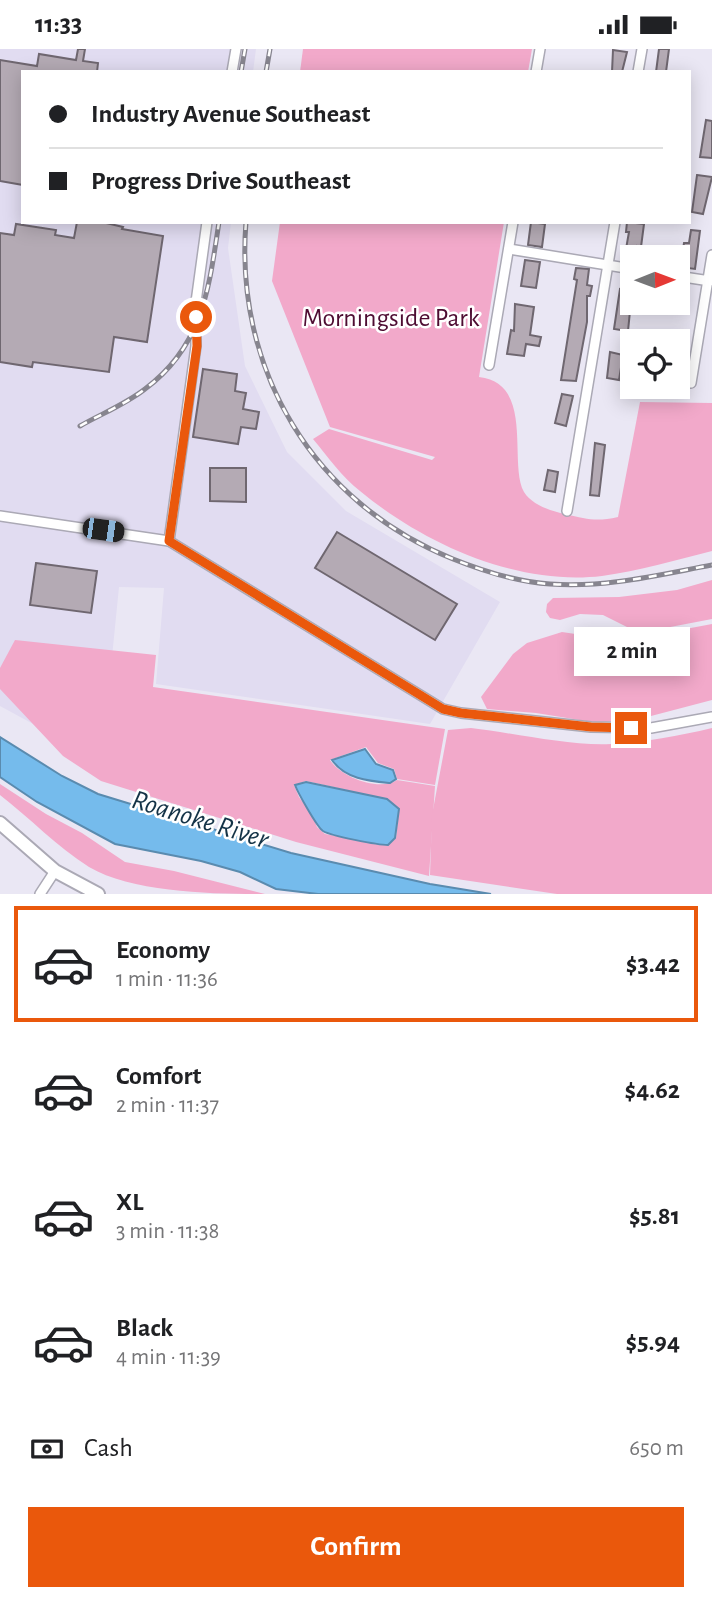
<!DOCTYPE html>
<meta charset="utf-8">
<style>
body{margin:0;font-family:"Alegreya Sans",sans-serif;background:#f2f2f2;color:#202124;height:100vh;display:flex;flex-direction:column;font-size:26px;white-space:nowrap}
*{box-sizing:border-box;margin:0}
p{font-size:23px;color:#757577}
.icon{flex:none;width:38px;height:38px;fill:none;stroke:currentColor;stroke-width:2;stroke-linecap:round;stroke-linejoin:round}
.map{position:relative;height:845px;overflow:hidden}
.sheet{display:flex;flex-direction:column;background:#fff;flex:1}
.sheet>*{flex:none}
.guide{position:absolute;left:21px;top:21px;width:670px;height:154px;border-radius:0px;box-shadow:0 4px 18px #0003;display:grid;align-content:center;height:154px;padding:0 28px;background:#fff}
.needle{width:46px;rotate:89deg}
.fabs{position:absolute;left:620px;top:196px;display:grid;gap:14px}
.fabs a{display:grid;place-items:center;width:70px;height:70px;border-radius:0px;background:#fff;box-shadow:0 4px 18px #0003;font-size:35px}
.end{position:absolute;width:32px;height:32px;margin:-16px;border:9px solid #ea580c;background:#fff;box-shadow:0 0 0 4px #fff}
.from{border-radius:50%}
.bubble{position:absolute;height:49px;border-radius:0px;background:#fff;box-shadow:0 4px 18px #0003;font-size:23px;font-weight:600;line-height:49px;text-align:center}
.car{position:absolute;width:21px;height:42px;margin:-21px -10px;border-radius:9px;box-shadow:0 0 5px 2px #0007;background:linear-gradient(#222 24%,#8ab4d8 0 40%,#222 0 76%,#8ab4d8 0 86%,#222 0)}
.guide b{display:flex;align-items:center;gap:24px;height:66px;font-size:26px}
.guide b+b{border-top:2px solid #e0e0e0}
.guide i{width:18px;height:18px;background:#202124}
ul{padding:12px 0 0;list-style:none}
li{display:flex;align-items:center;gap:21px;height:116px;margin:0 14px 10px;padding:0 14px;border:4px solid transparent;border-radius:0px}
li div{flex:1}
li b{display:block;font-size:26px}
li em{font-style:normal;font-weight:600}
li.on{border-color:#ea580c}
li>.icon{width:63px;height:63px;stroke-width:1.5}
.pay{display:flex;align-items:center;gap:18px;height:77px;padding:0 28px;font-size:26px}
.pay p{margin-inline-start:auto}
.action{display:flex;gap:14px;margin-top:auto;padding:14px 28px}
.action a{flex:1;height:80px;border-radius:0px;background:#ea580c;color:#fff;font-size:28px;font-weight:600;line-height:80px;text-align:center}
.status{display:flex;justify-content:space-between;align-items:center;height:49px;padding:0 35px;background:#fff;direction:ltr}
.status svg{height:19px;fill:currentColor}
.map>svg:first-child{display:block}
.built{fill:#e1dcf1}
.green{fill:#f2a9ca;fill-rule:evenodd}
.water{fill:#75bbec;stroke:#5a8baf;stroke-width:2}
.building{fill:#b4aab4;stroke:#6f6770;stroke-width:2}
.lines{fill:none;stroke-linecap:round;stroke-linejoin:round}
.minor-casing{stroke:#aba9b5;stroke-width:12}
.secondary-casing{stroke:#aba9b5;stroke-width:16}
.minor{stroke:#fff;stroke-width:9}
.secondary{stroke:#fff;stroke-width:12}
.rail-casing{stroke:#87858f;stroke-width:5}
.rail{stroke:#fff;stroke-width:2.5;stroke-dasharray:8;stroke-linecap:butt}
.route{stroke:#ea580c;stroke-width:9}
.labels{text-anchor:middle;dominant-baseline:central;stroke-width:5;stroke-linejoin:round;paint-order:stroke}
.park-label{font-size:26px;fill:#4e0c32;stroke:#fff}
.water-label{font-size:28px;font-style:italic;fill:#143347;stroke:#fff}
</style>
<div class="status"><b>11:33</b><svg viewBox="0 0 49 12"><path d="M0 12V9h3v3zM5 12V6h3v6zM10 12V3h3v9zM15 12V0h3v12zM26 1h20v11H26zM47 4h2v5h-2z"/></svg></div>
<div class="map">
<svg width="712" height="845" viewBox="0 0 712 845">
<rect width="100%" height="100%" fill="#eae7f4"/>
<polygon class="built" points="0,0 256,0 253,23 23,23 23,173 231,173 228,199 245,317 287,403 346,462 500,553 430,675 156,635 164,539 119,538 110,628 35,676 0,657"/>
<g class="green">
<polygon points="303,0 532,0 528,23 300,23"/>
<path d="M280 173H504L479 328C535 334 508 414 524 443 532 456 551 462 565 465 587 470 596 473 618 468L640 353 712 354V502C676 511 639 522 602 527 517 537 424 495 360 442 342 428 328 408 313 390L329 380 432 411 435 408 330 378 272 232Z"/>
<polygon points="712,531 712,570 639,584 603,566 580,565 560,571 550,569 546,563 547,555 553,549 619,548 677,541"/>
<polygon points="712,575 712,651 632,672 592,673 536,664 487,660 481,648 513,605 527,594 562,583 622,592"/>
<path d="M15 591 156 606 153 638 445 680 435 736 397 730 394 720 378 714 366 698 330 711C341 728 379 743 397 731L435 737 429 827 296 793 101 732 63 707 0 640V619ZM306 732 387 750 399 760 396 789 388 796 325 785 317 778 312 765 299 748 294 736Z"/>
<path d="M471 679C515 684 568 697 611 695 645 693 679 687 712 679V845H557L430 826 432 766 448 681Z"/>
<path d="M0 735 46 765 82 784 125 813 174 822 265 845C214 845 133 844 89 818 57 798 30 769 0 746Z"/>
</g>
<g class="water">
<polygon points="0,688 62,727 98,745 291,804 430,835 491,845 318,845 276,840 240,823 201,812 115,795 37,753 0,728"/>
<path d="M365 700 376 715 393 721 396 730 390 734C369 732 345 730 332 711Z"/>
<path d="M306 733 387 750 399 760 395 789 388 796C378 796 331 787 323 782 317 778 298 744 295 736Z"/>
</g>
<g class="building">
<polygon points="78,0 85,0 83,12 98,14 97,23 23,23 23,136 0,132 0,11 37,17 39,5 76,11"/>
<polygon points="659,0 669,0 666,23 656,23"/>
<polygon points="613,1 627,3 622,23 612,23"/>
<polygon points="706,71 712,72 712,109 700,108"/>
<polygon points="697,126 712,128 703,165 692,163"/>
<polygon points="77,173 102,173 123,178 122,180 163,187 147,293 114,288 109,323 33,313 32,318 0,313 0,184 14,186 16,175 56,181 55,186 74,189"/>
<polygon points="531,173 545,175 542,198 528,196"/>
<polygon points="627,173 644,175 641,198 637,197 636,208 632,210 622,208 623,200 626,200 629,183 626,183"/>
<polygon points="691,181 700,182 695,220 680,218 684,194 689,194"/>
<polygon points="525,211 540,213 536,239 521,237"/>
<polygon points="576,219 589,220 587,236 592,237 590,247 587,247 587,273 576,332 561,331 577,231 574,230"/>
<polygon points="620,240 632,242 628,282 614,280"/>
<polygon points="515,255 534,258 530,286 541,288 539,297 526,295 524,307 507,305 511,281 514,282"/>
<polygon points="610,303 623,306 619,331 607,329"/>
<polygon points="203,320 237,325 235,342 246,344 243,360 259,363 256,380 241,378 238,395 193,388"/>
<polygon points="562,345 573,347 566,377 555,374"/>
<polygon points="595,394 605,396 599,447 590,446"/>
<polygon points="210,419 246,419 246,453 210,452"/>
<polygon points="548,421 558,423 555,443 544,441"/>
<polygon points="337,483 457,555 435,591 315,519"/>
<polygon points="36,514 97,522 91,564 30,556"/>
</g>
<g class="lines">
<defs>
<g id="minor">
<polyline points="232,23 236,0"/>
<polyline points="536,23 540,0"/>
<polyline points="638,23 642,0"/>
<polyline points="509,200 632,220"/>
<polyline points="677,227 710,232"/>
<polyline points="489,316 513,173"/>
<polyline points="691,334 712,206"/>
<polyline points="567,462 615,173"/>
<polyline points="0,467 169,492 443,660 461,664 591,678 651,679 712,668"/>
<polyline points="169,492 196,297 196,253 207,173"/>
<polyline points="40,845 55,822"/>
</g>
<polyline id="secondary" points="0,774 55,822 98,845"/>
</defs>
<use href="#minor" class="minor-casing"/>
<use href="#secondary" class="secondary-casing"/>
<use href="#minor" class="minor"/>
<use href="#secondary" class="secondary"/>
<defs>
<g id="rail">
<polyline points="241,23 245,0"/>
<polyline points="266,23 270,0"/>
<path d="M246 173C234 321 314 454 453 510 483 522 516 533 550 535 606 539 658 526 712 516"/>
<path d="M80 377C101 365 126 355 145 340 203 297 209 239 219 173"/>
</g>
</defs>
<use href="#rail" class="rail-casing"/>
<use href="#rail" class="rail"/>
</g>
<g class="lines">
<polyline class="route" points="196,268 197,297 169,492 443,660 461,664 591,678 631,679"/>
</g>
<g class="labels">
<g class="park-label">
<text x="391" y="269">Morningside Park</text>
</g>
<g class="water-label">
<text transform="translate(200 771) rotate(17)">Roanoke River</text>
</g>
</g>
</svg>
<div class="fabs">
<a><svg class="needle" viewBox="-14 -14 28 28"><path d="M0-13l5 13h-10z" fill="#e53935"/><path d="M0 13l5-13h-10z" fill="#757577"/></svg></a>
<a><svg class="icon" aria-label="locate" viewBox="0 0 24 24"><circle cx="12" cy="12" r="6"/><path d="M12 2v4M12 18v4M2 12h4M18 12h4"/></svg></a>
</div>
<i class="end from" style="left:196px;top:268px"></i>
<i class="end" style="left:631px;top:679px"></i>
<div class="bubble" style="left:574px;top:578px;width:116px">2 min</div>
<i class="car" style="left:103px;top:481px;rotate:98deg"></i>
<div class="guide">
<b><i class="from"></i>Industry Avenue Southeast</b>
<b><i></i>Progress Drive Southeast</b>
</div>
</div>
<section class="sheet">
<ul>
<li class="on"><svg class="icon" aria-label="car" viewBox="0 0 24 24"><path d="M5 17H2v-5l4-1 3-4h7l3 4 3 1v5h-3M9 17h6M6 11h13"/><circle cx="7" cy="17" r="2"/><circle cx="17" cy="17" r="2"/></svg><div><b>Economy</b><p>1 min · 11:36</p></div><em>$3.42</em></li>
<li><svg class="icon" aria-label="car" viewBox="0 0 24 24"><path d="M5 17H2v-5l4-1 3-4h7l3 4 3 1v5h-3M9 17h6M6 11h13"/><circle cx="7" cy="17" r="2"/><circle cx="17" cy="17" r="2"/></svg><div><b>Comfort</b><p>2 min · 11:37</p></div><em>$4.62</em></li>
<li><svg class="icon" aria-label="car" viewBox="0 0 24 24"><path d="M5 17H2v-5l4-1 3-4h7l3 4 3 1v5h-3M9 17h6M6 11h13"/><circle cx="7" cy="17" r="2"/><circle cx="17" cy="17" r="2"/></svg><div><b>XL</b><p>3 min · 11:38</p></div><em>$5.81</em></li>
<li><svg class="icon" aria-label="car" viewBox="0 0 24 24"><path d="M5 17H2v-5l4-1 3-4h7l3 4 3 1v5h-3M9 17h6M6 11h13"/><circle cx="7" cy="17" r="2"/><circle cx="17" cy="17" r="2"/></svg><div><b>Black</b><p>4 min · 11:39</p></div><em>$5.94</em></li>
</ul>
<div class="pay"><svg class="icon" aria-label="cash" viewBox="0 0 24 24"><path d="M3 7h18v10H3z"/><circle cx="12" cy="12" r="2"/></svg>Cash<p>650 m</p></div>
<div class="action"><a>Confirm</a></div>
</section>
